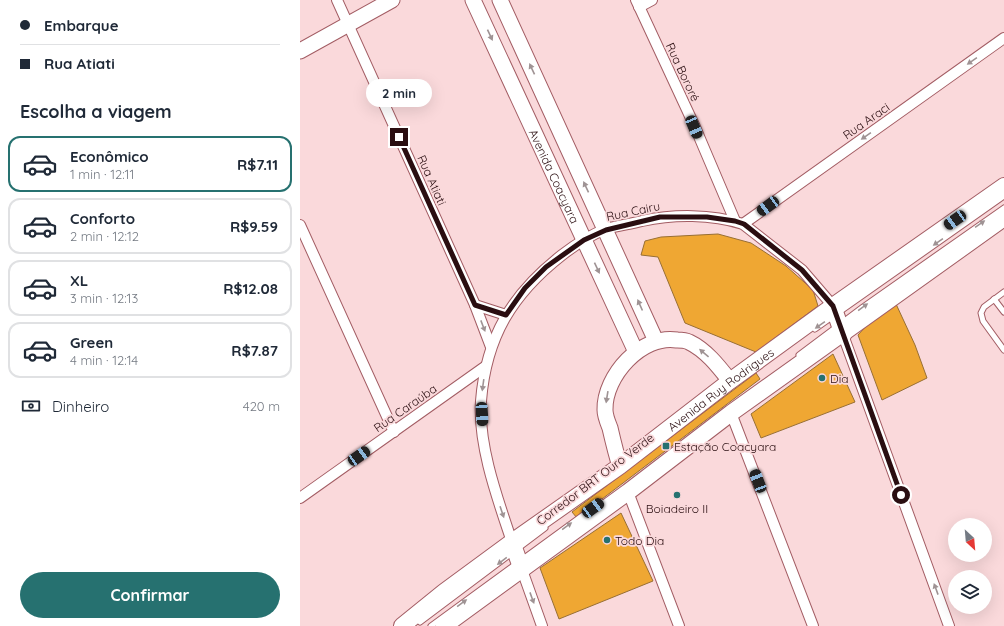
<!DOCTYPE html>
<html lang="pt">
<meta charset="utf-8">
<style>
body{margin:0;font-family:Quicksand,sans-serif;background:#f2f2f3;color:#1f2937;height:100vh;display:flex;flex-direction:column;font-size:15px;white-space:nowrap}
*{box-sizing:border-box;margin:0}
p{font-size:13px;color:#747a83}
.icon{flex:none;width:22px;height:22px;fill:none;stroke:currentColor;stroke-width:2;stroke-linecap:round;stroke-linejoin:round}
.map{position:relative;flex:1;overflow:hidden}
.sheet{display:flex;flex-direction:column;background:#fff;width:300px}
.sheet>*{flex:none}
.top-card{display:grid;align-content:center;height:88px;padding:0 20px;background:#fff}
.needle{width:26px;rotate:154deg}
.tools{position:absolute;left:648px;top:518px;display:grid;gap:8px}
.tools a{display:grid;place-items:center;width:44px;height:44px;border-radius:50%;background:#fff;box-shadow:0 4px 16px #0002;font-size:20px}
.end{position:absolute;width:18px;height:18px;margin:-9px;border:5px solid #2a0e11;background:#fff;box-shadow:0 0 0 2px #fff}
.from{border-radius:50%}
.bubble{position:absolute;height:28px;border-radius:14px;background:#fff;box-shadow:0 4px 16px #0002;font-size:13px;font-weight:700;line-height:28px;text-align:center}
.car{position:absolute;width:12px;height:24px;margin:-12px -6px;border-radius:5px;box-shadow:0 0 3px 1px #0007;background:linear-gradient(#222 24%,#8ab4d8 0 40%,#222 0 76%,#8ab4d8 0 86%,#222 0)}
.top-card b{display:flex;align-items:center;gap:14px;height:38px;font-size:15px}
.top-card b+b{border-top:1px solid #e0e1e3}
.top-card i{width:10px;height:10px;background:#1f2937}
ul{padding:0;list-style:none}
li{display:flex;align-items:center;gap:12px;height:56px;margin:0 8px 6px;padding:0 12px;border:2px solid #e0e1e3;border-radius:12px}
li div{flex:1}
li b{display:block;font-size:15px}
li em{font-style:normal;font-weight:700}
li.selected{border-color:#267170}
li>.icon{width:36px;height:36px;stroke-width:1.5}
h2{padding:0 20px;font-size:18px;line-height:48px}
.pay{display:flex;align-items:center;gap:10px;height:44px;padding:0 20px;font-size:15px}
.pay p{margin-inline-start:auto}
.action{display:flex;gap:8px;margin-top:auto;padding:8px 20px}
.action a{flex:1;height:46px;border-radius:24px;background:#267170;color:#fff;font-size:16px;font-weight:700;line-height:46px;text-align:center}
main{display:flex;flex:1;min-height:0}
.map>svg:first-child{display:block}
.building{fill:#efa733;stroke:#986f34}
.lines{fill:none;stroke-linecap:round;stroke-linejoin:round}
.lane-casing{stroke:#a35d64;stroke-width:7}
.street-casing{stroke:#a35d64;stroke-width:12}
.secondary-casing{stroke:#a35d64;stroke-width:17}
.primary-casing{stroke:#a35d64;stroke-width:18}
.lane{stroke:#fff;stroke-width:5}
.street{stroke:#fff;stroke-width:10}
.secondary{stroke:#fff;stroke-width:15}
.primary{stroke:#fff;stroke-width:16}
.oneway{fill:#9f9394}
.route{stroke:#2a0e11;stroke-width:5}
.poi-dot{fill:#267170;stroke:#fad9db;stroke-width:1.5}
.labels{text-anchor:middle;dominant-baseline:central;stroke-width:3.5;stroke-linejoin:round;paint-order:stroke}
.street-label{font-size:12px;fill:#2a0e11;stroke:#fad9db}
.poi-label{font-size:12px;fill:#2a0e11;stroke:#fad9db;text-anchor:start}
</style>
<main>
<section class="sheet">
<div class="top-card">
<b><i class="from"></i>Embarque</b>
<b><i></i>Rua Atiati</b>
</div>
<h2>Escolha a viagem</h2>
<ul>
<li class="selected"><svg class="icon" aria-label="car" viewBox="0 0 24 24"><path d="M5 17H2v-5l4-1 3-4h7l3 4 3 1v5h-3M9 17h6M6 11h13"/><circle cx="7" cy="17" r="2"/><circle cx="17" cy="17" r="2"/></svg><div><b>Econômico</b><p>1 min · 12:11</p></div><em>R$7.11</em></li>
<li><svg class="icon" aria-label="car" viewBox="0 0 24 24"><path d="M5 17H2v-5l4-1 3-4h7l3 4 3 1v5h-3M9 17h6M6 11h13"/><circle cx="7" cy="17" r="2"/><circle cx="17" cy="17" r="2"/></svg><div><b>Conforto</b><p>2 min · 12:12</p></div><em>R$9.59</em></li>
<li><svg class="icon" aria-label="car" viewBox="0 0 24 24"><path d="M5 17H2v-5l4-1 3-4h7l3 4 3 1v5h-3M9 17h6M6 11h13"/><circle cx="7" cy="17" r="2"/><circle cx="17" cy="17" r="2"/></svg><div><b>XL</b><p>3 min · 12:13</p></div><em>R$12.08</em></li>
<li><svg class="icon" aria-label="car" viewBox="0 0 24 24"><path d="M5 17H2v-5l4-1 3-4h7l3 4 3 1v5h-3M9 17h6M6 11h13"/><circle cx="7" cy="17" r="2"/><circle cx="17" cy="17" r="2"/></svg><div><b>Green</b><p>4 min · 12:14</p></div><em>R$7.87</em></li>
</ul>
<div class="pay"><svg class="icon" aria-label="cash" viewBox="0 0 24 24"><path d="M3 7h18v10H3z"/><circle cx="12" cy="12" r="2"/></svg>Dinheiro<p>420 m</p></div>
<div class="action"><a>Confirmar</a></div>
</section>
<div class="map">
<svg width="704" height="626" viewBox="0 0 704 626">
<rect width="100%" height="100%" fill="#fad9db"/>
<g class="building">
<polygon points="418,234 451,243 486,266 513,290 518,306 456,352 385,323 358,257 341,255 345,241 361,237"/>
<polygon points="596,304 615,345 627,378 582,400 558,335 567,325"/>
<polygon points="533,354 555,402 461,438 451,414"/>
<polygon points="456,373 460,379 277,518 272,512"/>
<polygon points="321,513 353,581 259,619 240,568"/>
</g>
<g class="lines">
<defs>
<g id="lane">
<polyline points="704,292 684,307 681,313 683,321 704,350"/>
<polyline points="694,299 704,312"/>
<polyline points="515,329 704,196"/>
<polyline points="499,355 563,307 704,208"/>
<polyline points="120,622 245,528"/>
<polyline points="131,626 301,502"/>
</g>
<g id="street">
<polyline points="37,0 175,305 191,347"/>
<polyline points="336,0 395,127 435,221"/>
<polyline points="339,7 352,0"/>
<polyline points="443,224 704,38"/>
<polyline points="0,225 94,432"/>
<polyline points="175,305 206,315"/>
<polyline points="543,335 649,626"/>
<polyline points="431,413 513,626"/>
<polyline points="328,492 379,626"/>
<polyline points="0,498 186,366"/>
<path d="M212 542C198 500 178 446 181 401 186 337 212 294 262 255 275 245 290 235 306 229 317 226 330 224 342 221 374 214 411 214 443 224L502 270 533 306"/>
<polyline points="222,570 242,626"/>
</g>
<g id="secondary">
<path id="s1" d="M173 0 336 352"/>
<polyline points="200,0 356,341"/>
<polyline points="0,51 92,0"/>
<path d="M320 466C316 454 313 441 310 428 308 423 305 416 305 410 304 376 342 334 377 340 381 340 385 340 389 342 406 350 419 367 430 381"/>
</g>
<g id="primary">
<polyline points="533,306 543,335"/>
<polyline points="212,542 222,570"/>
<path id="s2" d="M102 626 144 592 212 542 320 466 430 381 533 306 704 186"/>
<polyline points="144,626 328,492 431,413 704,218"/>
</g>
</defs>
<use href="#lane" class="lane-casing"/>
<use href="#street" class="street-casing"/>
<use href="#secondary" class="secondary-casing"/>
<use href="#primary" class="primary-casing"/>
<use href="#lane" class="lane"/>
<use href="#street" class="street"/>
<use href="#secondary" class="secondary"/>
<use href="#primary" class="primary"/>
</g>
<defs><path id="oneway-solid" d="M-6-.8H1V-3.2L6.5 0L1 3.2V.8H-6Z"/></defs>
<g class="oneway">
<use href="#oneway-solid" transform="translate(190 35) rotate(65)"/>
<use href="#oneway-solid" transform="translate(672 61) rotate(145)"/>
<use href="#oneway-solid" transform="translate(232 69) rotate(-115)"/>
<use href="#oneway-solid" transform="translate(566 136) rotate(145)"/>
<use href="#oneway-solid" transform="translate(286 187) rotate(-115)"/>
<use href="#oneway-solid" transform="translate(680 224) rotate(-35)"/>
<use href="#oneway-solid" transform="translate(638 242) rotate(145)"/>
<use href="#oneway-solid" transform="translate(297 268) rotate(65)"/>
<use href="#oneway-solid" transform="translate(340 305) rotate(-114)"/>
<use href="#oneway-solid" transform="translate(563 307) rotate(-36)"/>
<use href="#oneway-solid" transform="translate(520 325) rotate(145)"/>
<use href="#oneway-solid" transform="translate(183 326) rotate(69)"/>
<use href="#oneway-solid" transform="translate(404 353) rotate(-140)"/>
<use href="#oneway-solid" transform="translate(183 385) rotate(98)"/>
<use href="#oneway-solid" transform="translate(307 397) rotate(99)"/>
<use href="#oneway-solid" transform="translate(202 512) rotate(71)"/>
<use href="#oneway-solid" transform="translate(267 526) rotate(-36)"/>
<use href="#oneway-solid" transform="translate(202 561) rotate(143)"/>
<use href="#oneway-solid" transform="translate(636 589) rotate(-110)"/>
<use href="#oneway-solid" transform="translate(232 598) rotate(70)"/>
<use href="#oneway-solid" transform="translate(162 603) rotate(-36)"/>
</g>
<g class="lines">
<polyline class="route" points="99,137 175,305 206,315 225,288 246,267 284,240 306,230 360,217 407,217 435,221 444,224 502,270 533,306 601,495"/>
</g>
<g class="poi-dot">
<circle cx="522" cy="378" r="4"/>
<rect x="362" y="442" width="8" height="8" rx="2"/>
<circle cx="377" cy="495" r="4"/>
<circle cx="307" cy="540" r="4"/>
</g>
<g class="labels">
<g class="street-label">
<text transform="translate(383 72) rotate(65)">Rua Bororé</text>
<text transform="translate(566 121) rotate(-35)">Rua Araci</text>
<text stroke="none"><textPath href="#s1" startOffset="194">Avenida Coacyara</textPath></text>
<text transform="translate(132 180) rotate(66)">Rua Atiati</text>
<text transform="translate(333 211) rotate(-12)">Rua Cairu</text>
<text stroke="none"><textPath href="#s2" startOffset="397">Avenida Ruy Rodrigues</textPath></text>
<text transform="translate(105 408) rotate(-35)">Rua Caraúba</text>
<text transform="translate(295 479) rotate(-37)">Corredor BRT Ouro Verde</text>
</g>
<g class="poi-label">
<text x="530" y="378">Dia</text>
<text x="374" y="446">Estação Coacyara</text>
<text x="377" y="508" text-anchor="middle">Boiadeiro II</text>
<text x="315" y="540">Todo Dia</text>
</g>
</g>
</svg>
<div class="tools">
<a><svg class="needle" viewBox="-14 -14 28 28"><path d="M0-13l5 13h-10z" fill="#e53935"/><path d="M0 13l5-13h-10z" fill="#747a83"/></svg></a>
<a><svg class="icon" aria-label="layers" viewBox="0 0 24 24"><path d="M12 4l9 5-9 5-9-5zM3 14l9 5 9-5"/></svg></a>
</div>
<i class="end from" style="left:601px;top:495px"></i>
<i class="end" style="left:99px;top:137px"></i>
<div class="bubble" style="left:66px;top:79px;width:66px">2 min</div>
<i class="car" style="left:394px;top:127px;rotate:157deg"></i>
<i class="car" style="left:468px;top:206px;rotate:234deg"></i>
<i class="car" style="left:655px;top:220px;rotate:235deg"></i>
<i class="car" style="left:182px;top:414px;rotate:177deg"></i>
<i class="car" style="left:59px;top:456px;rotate:55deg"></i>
<i class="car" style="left:458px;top:481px;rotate:339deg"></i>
<i class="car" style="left:293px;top:508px;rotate:54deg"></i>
</div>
</main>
